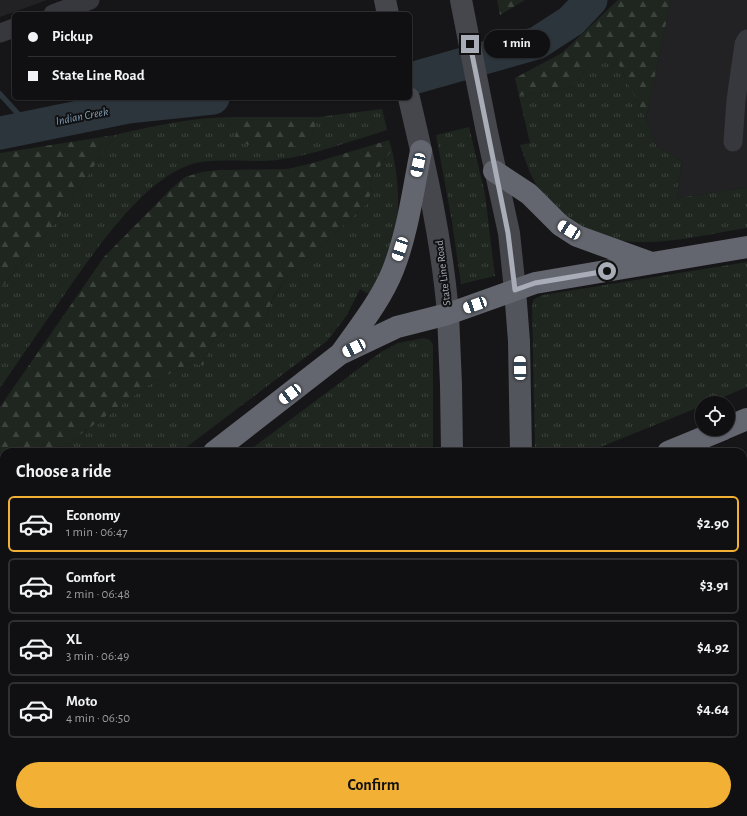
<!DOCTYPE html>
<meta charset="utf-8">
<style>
body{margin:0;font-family:"Alegreya Sans",sans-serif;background:#19191b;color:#f1f3f6;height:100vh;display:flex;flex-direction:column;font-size:15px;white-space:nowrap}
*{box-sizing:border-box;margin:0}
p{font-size:13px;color:#9c9d9f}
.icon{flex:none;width:22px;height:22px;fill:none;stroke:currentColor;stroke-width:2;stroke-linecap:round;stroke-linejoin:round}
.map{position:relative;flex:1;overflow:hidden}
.details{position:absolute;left:0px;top:448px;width:747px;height:368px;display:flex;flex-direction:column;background:#101012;border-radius:12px 12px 0 0;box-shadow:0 1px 3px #0004,0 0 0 1px #303032}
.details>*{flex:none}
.guide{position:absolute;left:12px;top:12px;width:400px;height:88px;border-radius:6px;box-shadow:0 1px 3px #0004,0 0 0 1px #303032;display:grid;align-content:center;height:88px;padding:0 16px;background:#101012}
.fabs{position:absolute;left:695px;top:396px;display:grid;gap:8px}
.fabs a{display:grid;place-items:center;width:40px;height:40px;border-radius:50%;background:#101012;box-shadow:0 1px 3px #0004,0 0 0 1px #303032;font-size:20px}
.end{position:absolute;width:18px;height:18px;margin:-9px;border:5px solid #a8adb8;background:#111;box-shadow:0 0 0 2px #111}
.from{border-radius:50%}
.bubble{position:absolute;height:28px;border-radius:14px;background:#101012;box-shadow:0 1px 3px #0004,0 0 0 1px #303032;font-size:13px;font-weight:600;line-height:28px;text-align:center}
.car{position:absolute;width:12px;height:24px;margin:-12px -6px;border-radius:5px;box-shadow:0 0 3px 1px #0007;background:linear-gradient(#fff 24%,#345 0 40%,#fff 0 76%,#345 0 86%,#fff 0)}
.guide b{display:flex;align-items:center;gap:14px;height:38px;font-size:15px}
.guide b+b{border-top:1px solid #303032}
.guide i{width:10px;height:10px;background:#f1f3f6}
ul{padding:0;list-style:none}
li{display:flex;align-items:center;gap:12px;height:56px;margin:0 8px 6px;padding:0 8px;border:2px solid #303032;border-radius:6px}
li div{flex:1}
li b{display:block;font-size:15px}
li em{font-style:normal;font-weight:600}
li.on{border-color:#f2b134}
li>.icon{width:36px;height:36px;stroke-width:1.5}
h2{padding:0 16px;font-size:18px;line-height:48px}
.action{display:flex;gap:8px;margin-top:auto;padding:8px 16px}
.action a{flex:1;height:46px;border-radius:24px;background:#f2b134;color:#111;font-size:16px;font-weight:600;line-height:46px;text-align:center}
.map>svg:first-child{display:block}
.built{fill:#222225}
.grass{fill:url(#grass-tufts)}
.forest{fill:url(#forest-firs)}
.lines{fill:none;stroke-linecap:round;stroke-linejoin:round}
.stream{stroke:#2c353c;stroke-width:5.5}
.river{stroke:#2c353c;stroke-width:33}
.street{stroke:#37383d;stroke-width:19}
.secondary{stroke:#45474d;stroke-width:22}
.primary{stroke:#53555c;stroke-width:22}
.highway{stroke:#63666e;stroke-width:22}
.route{stroke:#a8adb8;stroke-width:5}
.labels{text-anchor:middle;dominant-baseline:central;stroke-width:4;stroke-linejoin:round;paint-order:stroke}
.street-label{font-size:11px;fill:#a8adb8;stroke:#111113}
.water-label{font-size:12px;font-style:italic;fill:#7f9bb3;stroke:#111113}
</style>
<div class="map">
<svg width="747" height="816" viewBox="0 0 747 816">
<defs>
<pattern id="grass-tufts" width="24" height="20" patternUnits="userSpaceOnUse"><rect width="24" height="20" fill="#1e261f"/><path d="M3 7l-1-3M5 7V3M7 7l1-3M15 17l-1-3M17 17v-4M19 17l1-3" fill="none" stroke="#3c433d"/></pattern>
<pattern id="forest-firs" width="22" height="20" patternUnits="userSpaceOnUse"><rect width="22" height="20" fill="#1e261f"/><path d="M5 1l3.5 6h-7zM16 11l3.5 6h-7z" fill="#3c433d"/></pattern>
</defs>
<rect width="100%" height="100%" fill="#161618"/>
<g class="built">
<polygon points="0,0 47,0 0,17"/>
<polygon points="671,0 747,0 747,187 677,198 682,161 657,147 646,119"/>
</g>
<g class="grass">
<path d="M593 59H616L646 119 657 147 682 161 677 198 747 187V228C682 238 609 262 556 208 548 199 539 190 533 179 528 169 524 156 520 145L530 143 519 96 573 87Z"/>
<path d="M382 109 387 130C351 141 314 155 277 160 252 163 210 157 189 165 139 183 90 258 60 301 40 330 20 359 0 388V289L59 218 115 135C157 125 198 116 240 117L235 141 309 143 318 117Z"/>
<polygon points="469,127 485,194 495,276 461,284 452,222 436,135"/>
<path d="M392 150C398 176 400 203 396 229 393 251 381 273 372 293H367L360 289 347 315 327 341 180 452H56L153 382 193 362 203 366 212 340 226 327H252L266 319 273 298 287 277 369 202 372 177Z"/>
<polygon points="747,262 747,387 709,403 702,403 702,406 588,452 579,452 578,447 551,449 551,452 535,452 532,306 534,299 543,295"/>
<polygon points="424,338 430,340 433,345 433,452 247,452 381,352 398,343"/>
<polygon points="4,490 4,591 0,594 0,493"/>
<polygon points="747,529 747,603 743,605 743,530"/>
<polygon points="4,633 4,693 0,694 0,636"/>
<polygon points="747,636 747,698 743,700 743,639"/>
<polygon points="28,812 116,812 113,816 19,816"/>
<polygon points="141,812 421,812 421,816 138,816"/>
<polygon points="583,812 636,812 634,816 582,816"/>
</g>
<g class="forest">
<polygon points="497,0 525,0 500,15"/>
<polygon points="618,0 671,0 646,119 616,59 593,59 573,87 519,96 515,78 562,53"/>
<path d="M240 117H318L309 143C279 151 264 149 234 141Z"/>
<polygon points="115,135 59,218 0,289 0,153"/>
<polygon points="389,140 392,150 372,177 369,202 287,277 273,297 266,319 252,327 226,327 212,340 203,366 193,362 153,382 56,452 4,452 4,490 0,493 0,407 104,257 172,188 185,177 202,172 218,170 287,169 313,163"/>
</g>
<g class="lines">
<polyline class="stream" points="0,94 30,127"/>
<g class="river">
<polyline points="410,79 537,43 571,21 591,0"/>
<polyline points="0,133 128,107 213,98"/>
</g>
<g class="street">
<polyline points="53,14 90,0"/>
<polyline points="0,33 14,28"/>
<polyline points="733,142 736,100 744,44 747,39"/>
</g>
<g class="secondary">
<polyline points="385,0 388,14"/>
<polyline points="461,0 487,132 509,233 515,290"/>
<path d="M409 98C426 170 442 241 448 314"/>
</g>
<g class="primary">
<polyline points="515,290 519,341 521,452"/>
<polyline points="448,314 451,385 452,452"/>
<polyline points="453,812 453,816"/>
<polyline points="522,812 522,816"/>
</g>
<g class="highway">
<polyline points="494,171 529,194 560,225 577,236 649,262"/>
<path d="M341 353C360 326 381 300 393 270 408 232 413 190 421 151"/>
<polyline points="728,427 747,419"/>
<polyline points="214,452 340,354 397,327 448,314 535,283 747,247"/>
<polyline points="668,452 724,429"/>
<polyline points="743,491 747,489"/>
<polyline points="0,617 4,614"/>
<polyline points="743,617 747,614"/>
<polyline points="0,728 4,727"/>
<polyline points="0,789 4,788"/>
<polyline points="121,816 124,812"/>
<polyline points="559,816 560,812"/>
</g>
</g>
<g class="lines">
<polyline class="route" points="470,44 508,233 515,290 535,283 607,271"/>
</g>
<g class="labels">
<g class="street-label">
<text transform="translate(443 273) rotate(-97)">State Line Road</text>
</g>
<g class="water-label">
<text transform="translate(82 116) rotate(-11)">Indian Creek</text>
</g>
</g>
</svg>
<div class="fabs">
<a><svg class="icon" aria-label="locate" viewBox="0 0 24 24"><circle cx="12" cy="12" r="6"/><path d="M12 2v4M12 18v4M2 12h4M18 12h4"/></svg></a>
</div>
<i class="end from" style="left:607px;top:271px"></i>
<i class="end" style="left:470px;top:44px"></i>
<div class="bubble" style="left:484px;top:30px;width:66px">1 min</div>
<i class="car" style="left:418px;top:165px;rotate:192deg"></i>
<i class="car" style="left:569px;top:230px;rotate:302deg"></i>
<i class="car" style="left:400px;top:249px;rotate:198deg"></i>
<i class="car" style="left:475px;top:305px;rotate:250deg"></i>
<i class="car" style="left:354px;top:348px;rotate:244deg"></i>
<i class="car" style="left:520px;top:368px;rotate:359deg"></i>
<i class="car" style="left:290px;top:394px;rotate:233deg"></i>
<div class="guide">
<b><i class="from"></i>Pickup</b>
<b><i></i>State Line Road</b>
</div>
<section class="details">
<h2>Choose a ride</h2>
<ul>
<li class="on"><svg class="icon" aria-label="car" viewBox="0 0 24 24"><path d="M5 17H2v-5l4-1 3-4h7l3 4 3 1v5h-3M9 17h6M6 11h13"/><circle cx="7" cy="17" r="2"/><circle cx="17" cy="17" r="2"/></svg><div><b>Economy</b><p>1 min · 06:47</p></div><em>$2.90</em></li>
<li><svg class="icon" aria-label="car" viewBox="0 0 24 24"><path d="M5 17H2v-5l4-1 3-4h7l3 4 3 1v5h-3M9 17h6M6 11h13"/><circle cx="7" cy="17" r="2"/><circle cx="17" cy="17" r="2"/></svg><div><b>Comfort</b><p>2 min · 06:48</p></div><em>$3.91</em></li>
<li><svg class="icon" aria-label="car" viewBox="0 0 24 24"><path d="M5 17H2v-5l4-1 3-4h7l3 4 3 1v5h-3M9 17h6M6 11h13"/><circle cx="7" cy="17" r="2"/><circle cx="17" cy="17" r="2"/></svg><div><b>XL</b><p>3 min · 06:49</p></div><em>$4.92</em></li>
<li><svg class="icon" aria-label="car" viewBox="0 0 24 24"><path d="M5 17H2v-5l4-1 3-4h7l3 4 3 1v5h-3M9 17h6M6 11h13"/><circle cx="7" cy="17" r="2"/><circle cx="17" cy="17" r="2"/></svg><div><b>Moto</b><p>4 min · 06:50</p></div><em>$4.64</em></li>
</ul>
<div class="action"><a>Confirm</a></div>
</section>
</div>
